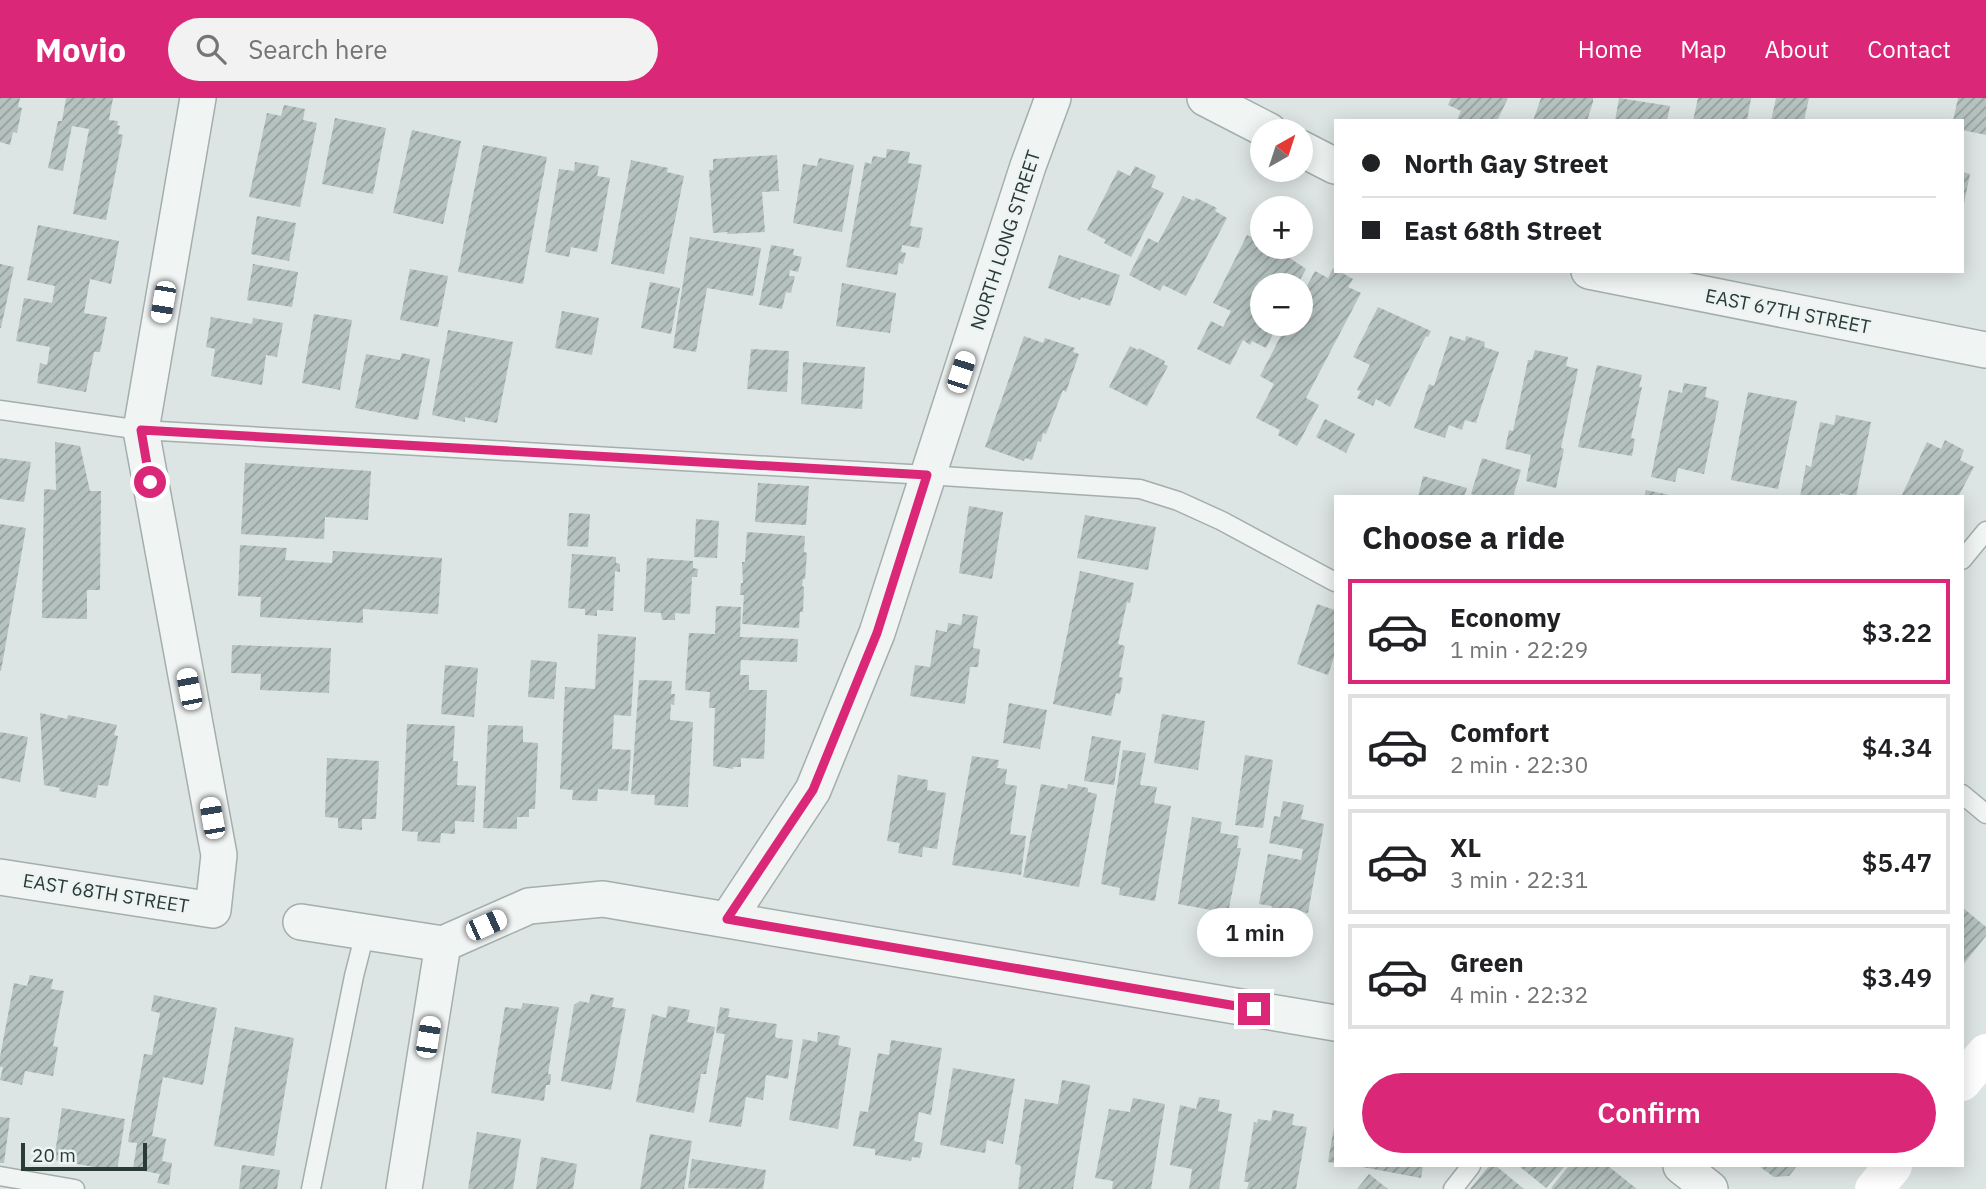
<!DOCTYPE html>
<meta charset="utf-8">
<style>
body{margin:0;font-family:"IBM Plex Sans",sans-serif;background:#f2f2f2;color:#202124;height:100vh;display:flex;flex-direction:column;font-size:26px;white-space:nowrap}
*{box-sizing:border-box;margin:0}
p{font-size:23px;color:#757577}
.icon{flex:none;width:38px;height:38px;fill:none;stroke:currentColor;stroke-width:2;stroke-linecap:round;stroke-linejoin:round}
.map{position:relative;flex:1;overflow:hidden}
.details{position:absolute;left:1334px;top:397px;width:630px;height:672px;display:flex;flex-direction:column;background:#fff;border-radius:0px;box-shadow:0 4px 18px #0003}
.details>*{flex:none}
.guide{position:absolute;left:1334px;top:21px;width:630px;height:154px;border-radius:0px;box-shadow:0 4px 18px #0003;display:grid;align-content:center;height:154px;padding:0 28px;background:#fff}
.needle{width:46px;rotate:39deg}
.buttons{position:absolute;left:1250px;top:21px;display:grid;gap:14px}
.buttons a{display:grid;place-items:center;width:63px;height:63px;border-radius:50%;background:#fff;box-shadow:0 4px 18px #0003;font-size:35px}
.scale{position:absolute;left:21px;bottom:18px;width:126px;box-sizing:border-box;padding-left:7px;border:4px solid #293a37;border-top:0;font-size:19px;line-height:24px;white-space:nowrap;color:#293a37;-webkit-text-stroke:5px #edf3f2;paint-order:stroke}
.end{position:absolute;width:32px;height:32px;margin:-16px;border:9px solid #db2777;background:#fff;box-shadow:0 0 0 4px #fff}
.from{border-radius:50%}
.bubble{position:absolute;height:49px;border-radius:24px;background:#fff;box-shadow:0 4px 18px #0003;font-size:23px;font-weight:600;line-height:49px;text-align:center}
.car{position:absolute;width:21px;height:42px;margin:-21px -10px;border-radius:9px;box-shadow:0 0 5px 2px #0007;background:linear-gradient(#fff 24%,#345 0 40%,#fff 0 76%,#345 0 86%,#fff 0)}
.guide b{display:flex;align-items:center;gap:24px;height:66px;font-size:26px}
.guide b+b{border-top:2px solid #e0e0e0}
.guide i{width:18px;height:18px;background:#202124}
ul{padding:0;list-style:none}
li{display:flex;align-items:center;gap:21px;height:105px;margin:0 14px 10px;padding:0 14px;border:4px solid #e0e0e0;border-radius:0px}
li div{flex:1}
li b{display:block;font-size:26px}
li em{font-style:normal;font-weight:600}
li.active{border-color:#db2777}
li>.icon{width:63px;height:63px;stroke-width:1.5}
h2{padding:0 28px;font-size:32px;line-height:84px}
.cta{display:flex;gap:14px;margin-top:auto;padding:14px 28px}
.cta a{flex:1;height:80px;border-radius:42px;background:#db2777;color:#fff;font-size:28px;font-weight:600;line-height:80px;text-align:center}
header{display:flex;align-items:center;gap:42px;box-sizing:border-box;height:98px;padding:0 35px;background:#db2777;color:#fff}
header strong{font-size:33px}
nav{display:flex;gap:38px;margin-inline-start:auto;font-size:24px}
.search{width:490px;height:63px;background:#f2f2f2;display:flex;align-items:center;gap:18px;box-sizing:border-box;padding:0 24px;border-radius:38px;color:#757577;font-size:26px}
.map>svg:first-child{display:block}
.building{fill:url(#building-hatch)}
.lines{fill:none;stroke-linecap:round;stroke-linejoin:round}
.service-casing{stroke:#a3aead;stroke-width:21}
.minor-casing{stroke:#a3aead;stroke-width:38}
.service{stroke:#f0f4f3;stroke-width:18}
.minor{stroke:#f0f4f3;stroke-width:35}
.secondary{stroke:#fff;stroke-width:38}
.route{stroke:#db2777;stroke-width:9}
.labels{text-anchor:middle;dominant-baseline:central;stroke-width:5;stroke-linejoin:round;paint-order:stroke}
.street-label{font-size:19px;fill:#293a37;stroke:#edf3f2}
</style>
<header>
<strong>Movio</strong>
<div class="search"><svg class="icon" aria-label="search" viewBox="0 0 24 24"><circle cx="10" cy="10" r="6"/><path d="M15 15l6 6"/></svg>Search here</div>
<nav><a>Home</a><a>Map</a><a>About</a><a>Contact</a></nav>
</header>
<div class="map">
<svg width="1986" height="1091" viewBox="0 0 1986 1091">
<defs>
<pattern id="building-hatch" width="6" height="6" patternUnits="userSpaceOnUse" patternTransform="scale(1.75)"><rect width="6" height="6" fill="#b5c2bf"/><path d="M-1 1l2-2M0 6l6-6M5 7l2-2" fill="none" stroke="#939f9c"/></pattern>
</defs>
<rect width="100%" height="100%" fill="#dde5e4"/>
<g class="building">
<polygon points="0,0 20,0 18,9 22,10 17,35 13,34 10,47 0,44"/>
<polygon points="66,0 113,0 109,22 118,23 117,27 120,28 118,36 123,37 106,122 73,116 89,31 72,28 63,73 48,70 58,23 62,23"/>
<polygon points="1451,0 1508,0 1497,23 1457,22 1461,13 1448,7"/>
<polygon points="1541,0 1593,0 1593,4 1587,23 1533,23"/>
<polygon points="1619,0 1670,8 1667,23 1615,23"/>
<polygon points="1698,0 1751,0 1747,23 1693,23"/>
<polygon points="1776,0 1809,0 1804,23 1771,23"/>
<polygon points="1958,0 1986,0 1986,37 1962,32 1962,23 1953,23"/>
<polygon points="284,7 305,11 303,22 317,25 300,109 249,99 267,15 281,18"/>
<polygon points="335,20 386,30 373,96 322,86"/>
<polygon points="412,32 461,43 443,126 393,115"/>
<polygon points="483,47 547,59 523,186 458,174"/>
<polygon points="887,51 910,54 908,65 922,67 910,128 923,130 919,150 902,147 901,154 906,155 903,166 899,165 897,177 846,169 865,64 871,66 873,58 886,60"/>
<polygon points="777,57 779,93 762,94 765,134 727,136 728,134 713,135 709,72 713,72 713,61"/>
<polygon points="819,60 854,67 842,134 793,125 803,66 817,68"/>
<polygon points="631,62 668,70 667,74 684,78 664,176 611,166"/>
<polygon points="575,64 599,68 597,78 610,80 597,154 571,149 569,159 545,154 559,71 574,73"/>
<polygon points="1135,68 1156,78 1151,89 1164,95 1131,159 1104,145 1106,142 1087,132 1118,72 1130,78"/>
<polygon points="1962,74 1970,76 1963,110 1962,109"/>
<polygon points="1183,98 1194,103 1196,100 1217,110 1215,113 1227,120 1186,198 1163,187 1160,193 1129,177 1148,140 1158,145"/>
<polygon points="257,118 296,125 289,163 251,156"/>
<polygon points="38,127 119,143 111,186 90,181 84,215 107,219 100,254 94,254 86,294 37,285 40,265 47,267 50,249 16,243 24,200 52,205 55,188 27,182"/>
<polygon points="1247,137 1262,144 1262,149 1283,149 1281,154 1306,171 1297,187 1262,187 1262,226 1278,226 1266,250 1252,243 1250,247 1243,242 1230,267 1197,251 1211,223 1223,229 1231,213 1213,205"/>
<polygon points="690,139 761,150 753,198 707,190 696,254 673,250"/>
<polygon points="771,147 794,151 793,157 802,159 798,174 790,172 789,178 795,178 791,195 786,194 782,211 759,207"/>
<polygon points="1059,157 1120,177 1110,208 1081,199 1080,202 1048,190"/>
<polygon points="0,166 14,169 1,230 0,230"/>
<polygon points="253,166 298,174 292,209 247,202"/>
<polygon points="1333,170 1353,181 1348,189 1361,195 1306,300 1319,307 1297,348 1278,337 1280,332 1256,320 1274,286 1260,278 1287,226 1300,226 1300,201 1315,173 1328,180"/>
<polygon points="410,171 448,178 438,229 400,222"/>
<polygon points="650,184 680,190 671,236 641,230"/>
<polygon points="842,185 896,195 890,235 836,228"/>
<polygon points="1378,209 1431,233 1428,239 1426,238 1390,309 1376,301 1373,308 1357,300 1361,293 1357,292 1370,267 1353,259"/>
<polygon points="562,213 599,220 592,257 555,250"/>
<polygon points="314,216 352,222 340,292 302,285"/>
<polygon points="211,219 252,226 253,220 283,225 277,259 266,257 262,287 211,278 215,251 206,249"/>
<polygon points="448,232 513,244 497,325 465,319 465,324 432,317"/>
<polygon points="1024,238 1043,245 1045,240 1075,250 1073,254 1079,256 1066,294 1063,292 1046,336 1043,335 1041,344 1038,343 1032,362 1025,360 1024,363 985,349"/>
<polygon points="1450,238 1465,243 1466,238 1485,244 1484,249 1499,254 1476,325 1465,322 1462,332 1449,327 1445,340 1414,330 1429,286 1434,288"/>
<polygon points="1130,248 1138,252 1139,250 1165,263 1164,266 1168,268 1147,308 1109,289"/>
<polygon points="751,251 789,253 787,294 747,291"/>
<polygon points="1535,252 1568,259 1566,268 1578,271 1561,350 1564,351 1556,390 1526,383 1531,357 1505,351 1509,332 1513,333 1528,262 1532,262"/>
<polygon points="402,255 430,261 418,322 355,310 366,256 400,262"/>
<polygon points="803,264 865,269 862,311 801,306"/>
<polygon points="1597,267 1642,277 1639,289 1642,289 1631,340 1635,341 1632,358 1578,349"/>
<polygon points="1684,285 1707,289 1705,299 1719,303 1704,376 1678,370 1675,384 1651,379 1669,292 1682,295"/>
<polygon points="1748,294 1797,303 1778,391 1731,382"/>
<polygon points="1836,317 1871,324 1856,399 1840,395 1839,399 1800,399 1806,367 1811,369 1820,324 1834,327"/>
<polygon points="1325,321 1355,336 1346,355 1316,339"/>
<polygon points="1945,342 1964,352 1960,362 1974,369 1958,399 1901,399 1927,344 1941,351"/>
<polygon points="55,344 80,348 90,393 101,393 100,492 87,492 87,521 42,520 44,391 56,392"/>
<polygon points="0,360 31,364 24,404 0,401"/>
<polygon points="1482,360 1521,372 1513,399 1482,399 1471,396"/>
<polygon points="245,365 371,373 368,422 325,419 324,441 241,436"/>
<polygon points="1423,378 1467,390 1464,399 1418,399"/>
<polygon points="758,385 809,388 806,427 755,424"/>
<polygon points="1646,392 1674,398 1674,399 1644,399"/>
<polygon points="969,408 1003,414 992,481 959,475"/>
<polygon points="569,415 590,416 588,449 567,448"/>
<polygon points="1085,417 1156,429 1148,472 1077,460"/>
<polygon points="696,421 719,423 717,460 694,459"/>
<polygon points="0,426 26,430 1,573 0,573"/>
<polygon points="747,434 805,438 804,454 807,455 805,481 803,481 802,488 804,489 803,514 800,514 799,530 742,526 744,497 740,497 741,485 743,485 742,464 745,464"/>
<polygon points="240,447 287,450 285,462 332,465 333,453 442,460 438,516 363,511 363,525 260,519 261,499 238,498"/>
<polygon points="572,456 616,459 616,465 620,466 620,474 615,473 613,513 597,512 597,518 585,517 585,511 568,510"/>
<polygon points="647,460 693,463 693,470 698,471 697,479 692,479 690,516 675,515 675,522 662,522 661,515 644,514"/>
<polygon points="1080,473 1134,485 1130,505 1127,504 1118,546 1125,548 1119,579 1123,580 1120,596 1116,595 1111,618 1053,606"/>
<polygon points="1317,506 1335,512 1335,556 1328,577 1297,566"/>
<polygon points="716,508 741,509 740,539 798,541 797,564 741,562 740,577 749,577 749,592 767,592 764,661 741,660 741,669 733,669 733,671 713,668 715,610 709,610 710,594 685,592 689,535 715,536"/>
<polygon points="963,516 978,518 973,550 980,551 978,569 970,569 965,606 910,598 915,567 930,569 936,532 947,534 948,525 961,527"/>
<polygon points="598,536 636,539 631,618 614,617 612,651 631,652 628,693 598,691 597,703 572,702 573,692 560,691 565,589 595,591"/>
<polygon points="232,547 331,550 329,595 260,592 261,576 231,575"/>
<polygon points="531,562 557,564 554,601 528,599"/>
<polygon points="445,567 478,570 474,619 441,616"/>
<polygon points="639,582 672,583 671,596 675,596 674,607 671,606 670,622 693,624 688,709 654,707 655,697 631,696"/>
<polygon points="1009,605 1047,612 1040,651 1003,645"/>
<polygon points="40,615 67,621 68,617 117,627 114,637 118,638 108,688 98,687 96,700 59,693 60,690 44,687"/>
<polygon points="1162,616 1205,623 1198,672 1154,665"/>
<polygon points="407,626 455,628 453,663 458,663 457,687 476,688 474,724 455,723 455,736 441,735 440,745 417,743 418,734 402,733"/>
<polygon points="488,627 523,628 523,644 538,645 535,711 529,711 529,719 517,719 517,731 483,730"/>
<polygon points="0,634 28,639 20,684 0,680"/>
<polygon points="1092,638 1121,643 1114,687 1084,683"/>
<polygon points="1123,652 1146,655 1140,687 1157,689 1154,705 1171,708 1155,803 1119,797 1120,790 1101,786"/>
<polygon points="1245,657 1273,662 1263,730 1235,727"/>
<polygon points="972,658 999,662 997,670 1007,671 1005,686 1017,688 1010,736 1026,738 1021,777 952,767"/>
<polygon points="327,660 379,663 376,721 362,721 362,732 338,730 338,720 325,719"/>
<polygon points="898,677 928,682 927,692 946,695 937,751 923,749 922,759 898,755 900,745 887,743"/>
<polygon points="1041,686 1067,691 1068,686 1088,690 1088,694 1097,696 1079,789 1023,779"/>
<polygon points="1283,703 1304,707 1301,721 1324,726 1308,815 1295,813 1293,822 1270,818 1272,808 1259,806 1268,756 1301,762 1303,751 1269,745 1274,718 1280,719"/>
<polygon points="1192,719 1222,724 1220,735 1239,738 1237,750 1241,750 1228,815 1178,806"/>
<polygon points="1962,809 1986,829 1986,838 1962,868"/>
<polygon points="30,877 53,881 51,891 64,893 53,948 58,949 53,978 25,973 22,987 0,982 3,969 0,969 0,959 14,885 27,888"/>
<polygon points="591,896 614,900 612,909 626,911 611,992 561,983 574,907 580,903 589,905"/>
<polygon points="154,897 217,910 203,987 163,979 152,1038 166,1041 162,1063 172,1065 169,1087 157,1085 160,1076 133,1071 137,1045 128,1044 144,956 152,957 160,915 151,913"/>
<polygon points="523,905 559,909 548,976 551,976 550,987 546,987 544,1003 491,995 505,909 521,911"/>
<polygon points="668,908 690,912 687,924 715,929 706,976 701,976 694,1015 636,1004 652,916 666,920"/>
<polygon points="720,909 730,911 728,919 777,926 775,938 777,940 793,942 788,981 766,977 763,1002 746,999 741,1029 709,1024 725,936 716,935"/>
<polygon points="235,929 294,940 274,1058 214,1048"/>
<polygon points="818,934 840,938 838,947 851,950 838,1031 789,1022 803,941 817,944"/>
<polygon points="891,942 942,950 931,1017 919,1014 914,1043 923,1045 920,1060 912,1059 911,1063 875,1057 875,1051 853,1048 860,1013 868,1014 878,955 889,957"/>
<polygon points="953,970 1015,981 1003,1046 987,1042 985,1055 940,1047"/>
<polygon points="1062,982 1090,987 1073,1091 1018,1091 1021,1068 1015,1066 1025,1001 1058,1006"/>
<polygon points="1199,999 1220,1002 1218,1013 1232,1016 1219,1091 1189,1091 1192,1071 1170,1067 1180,1007 1196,1011"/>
<polygon points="1133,1000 1165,1006 1151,1091 1112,1091 1113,1083 1095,1080 1109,1011 1130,1014"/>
<polygon points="62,1010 125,1021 117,1073 54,1062"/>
<polygon points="1273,1012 1294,1016 1292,1027 1307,1029 1296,1091 1247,1091 1249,1084 1244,1084 1254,1024 1257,1025 1258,1021 1271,1023"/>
<polygon points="0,1019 10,1020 4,1065 0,1065"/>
<polygon points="1334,1029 1335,1029 1335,1065 1328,1064"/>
<polygon points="477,1034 521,1041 513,1091 468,1091"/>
<polygon points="650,1036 692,1043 684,1091 640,1091"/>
<polygon points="541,1059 577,1066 573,1091 536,1091"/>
<polygon points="692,1061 766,1072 763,1091 688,1090"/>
<polygon points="242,1067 280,1072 277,1091 239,1091"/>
<polygon points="1357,1068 1423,1068 1421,1080"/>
<polygon points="1489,1068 1496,1068 1524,1091 1470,1091"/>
<polygon points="1519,1068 1565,1068 1546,1090"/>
<polygon points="1566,1068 1608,1068 1637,1091 1553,1091 1551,1090 1568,1069"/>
<polygon points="1759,1068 1797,1068 1789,1078 1774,1079"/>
<polygon points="1369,1076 1388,1091 1357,1091"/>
</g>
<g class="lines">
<defs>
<g id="service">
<polyline points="0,312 141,332 927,377 1140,391 1178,403 1222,423 1335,484"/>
<polyline points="1962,462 1986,433"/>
<polyline points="1962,696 1986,716"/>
<polyline points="0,1078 75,1091"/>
<polyline points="311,1091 354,878 365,835"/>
<polyline points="1453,1091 1471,1068"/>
</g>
<g id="minor">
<polyline points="1205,0 1269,33"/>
<polyline points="1300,50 1335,68"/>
<polyline points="1589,173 1986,252"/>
<polyline points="0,779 213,812 219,757 141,332 198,0"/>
<polyline points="728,821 813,692 877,535 1028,68 1053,0"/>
<polyline points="301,824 443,846 529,808 603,801 1335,925"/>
<polyline points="1681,1068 1710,1091"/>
<polyline points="404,1091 443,846"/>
</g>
</defs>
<use href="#service" class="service-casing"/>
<use href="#minor" class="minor-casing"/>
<use href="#service" class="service"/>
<use href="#minor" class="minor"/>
<g class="secondary">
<polyline points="1962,984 1986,955"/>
<polyline points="1874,1091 1893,1068"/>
</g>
</g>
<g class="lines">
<polyline class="route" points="150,384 141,332 927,377 877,535 813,692 727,821 1254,911"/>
</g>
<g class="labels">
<g class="street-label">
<text transform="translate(1005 142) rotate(-72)">NORTH LONG STREET</text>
<text transform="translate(1788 213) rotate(11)">EAST 67TH STREET</text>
<text transform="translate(106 795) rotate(9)">EAST 68TH STREET</text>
</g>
</g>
</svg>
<div class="buttons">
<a><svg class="needle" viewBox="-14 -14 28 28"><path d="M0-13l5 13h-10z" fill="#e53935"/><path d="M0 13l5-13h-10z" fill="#757577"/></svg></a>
<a>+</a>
<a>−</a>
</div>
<div class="scale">20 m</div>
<i class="end from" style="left:150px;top:384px"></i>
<i class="end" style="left:1254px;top:911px"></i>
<div class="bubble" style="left:1197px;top:810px;width:116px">1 min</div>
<i class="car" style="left:163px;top:204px;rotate:190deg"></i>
<i class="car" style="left:961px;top:274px;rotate:18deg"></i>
<i class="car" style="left:189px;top:591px;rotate:349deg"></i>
<i class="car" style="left:212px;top:720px;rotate:350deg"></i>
<i class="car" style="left:486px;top:827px;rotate:66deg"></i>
<i class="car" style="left:428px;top:939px;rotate:9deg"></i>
<div class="guide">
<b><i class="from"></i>North Gay Street</b>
<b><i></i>East 68th Street</b>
</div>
<section class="details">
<h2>Choose a ride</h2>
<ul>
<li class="active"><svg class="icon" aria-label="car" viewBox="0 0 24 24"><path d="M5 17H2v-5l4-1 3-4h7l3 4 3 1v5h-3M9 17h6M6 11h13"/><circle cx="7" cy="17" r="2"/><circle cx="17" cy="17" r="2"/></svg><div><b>Economy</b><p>1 min · 22:29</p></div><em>$3.22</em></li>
<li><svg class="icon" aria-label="car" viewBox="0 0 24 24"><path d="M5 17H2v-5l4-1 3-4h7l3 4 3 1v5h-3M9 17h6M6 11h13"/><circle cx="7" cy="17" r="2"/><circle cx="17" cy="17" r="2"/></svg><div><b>Comfort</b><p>2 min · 22:30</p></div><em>$4.34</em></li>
<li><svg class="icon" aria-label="car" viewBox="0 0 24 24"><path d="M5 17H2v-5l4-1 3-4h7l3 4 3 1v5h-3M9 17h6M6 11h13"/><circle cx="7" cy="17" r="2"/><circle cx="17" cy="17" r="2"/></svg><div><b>XL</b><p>3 min · 22:31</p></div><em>$5.47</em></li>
<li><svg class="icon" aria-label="car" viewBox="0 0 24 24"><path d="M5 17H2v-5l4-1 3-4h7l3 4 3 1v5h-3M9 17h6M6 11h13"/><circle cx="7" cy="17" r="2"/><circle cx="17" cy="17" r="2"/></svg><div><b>Green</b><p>4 min · 22:32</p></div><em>$3.49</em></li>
</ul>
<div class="cta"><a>Confirm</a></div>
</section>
</div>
